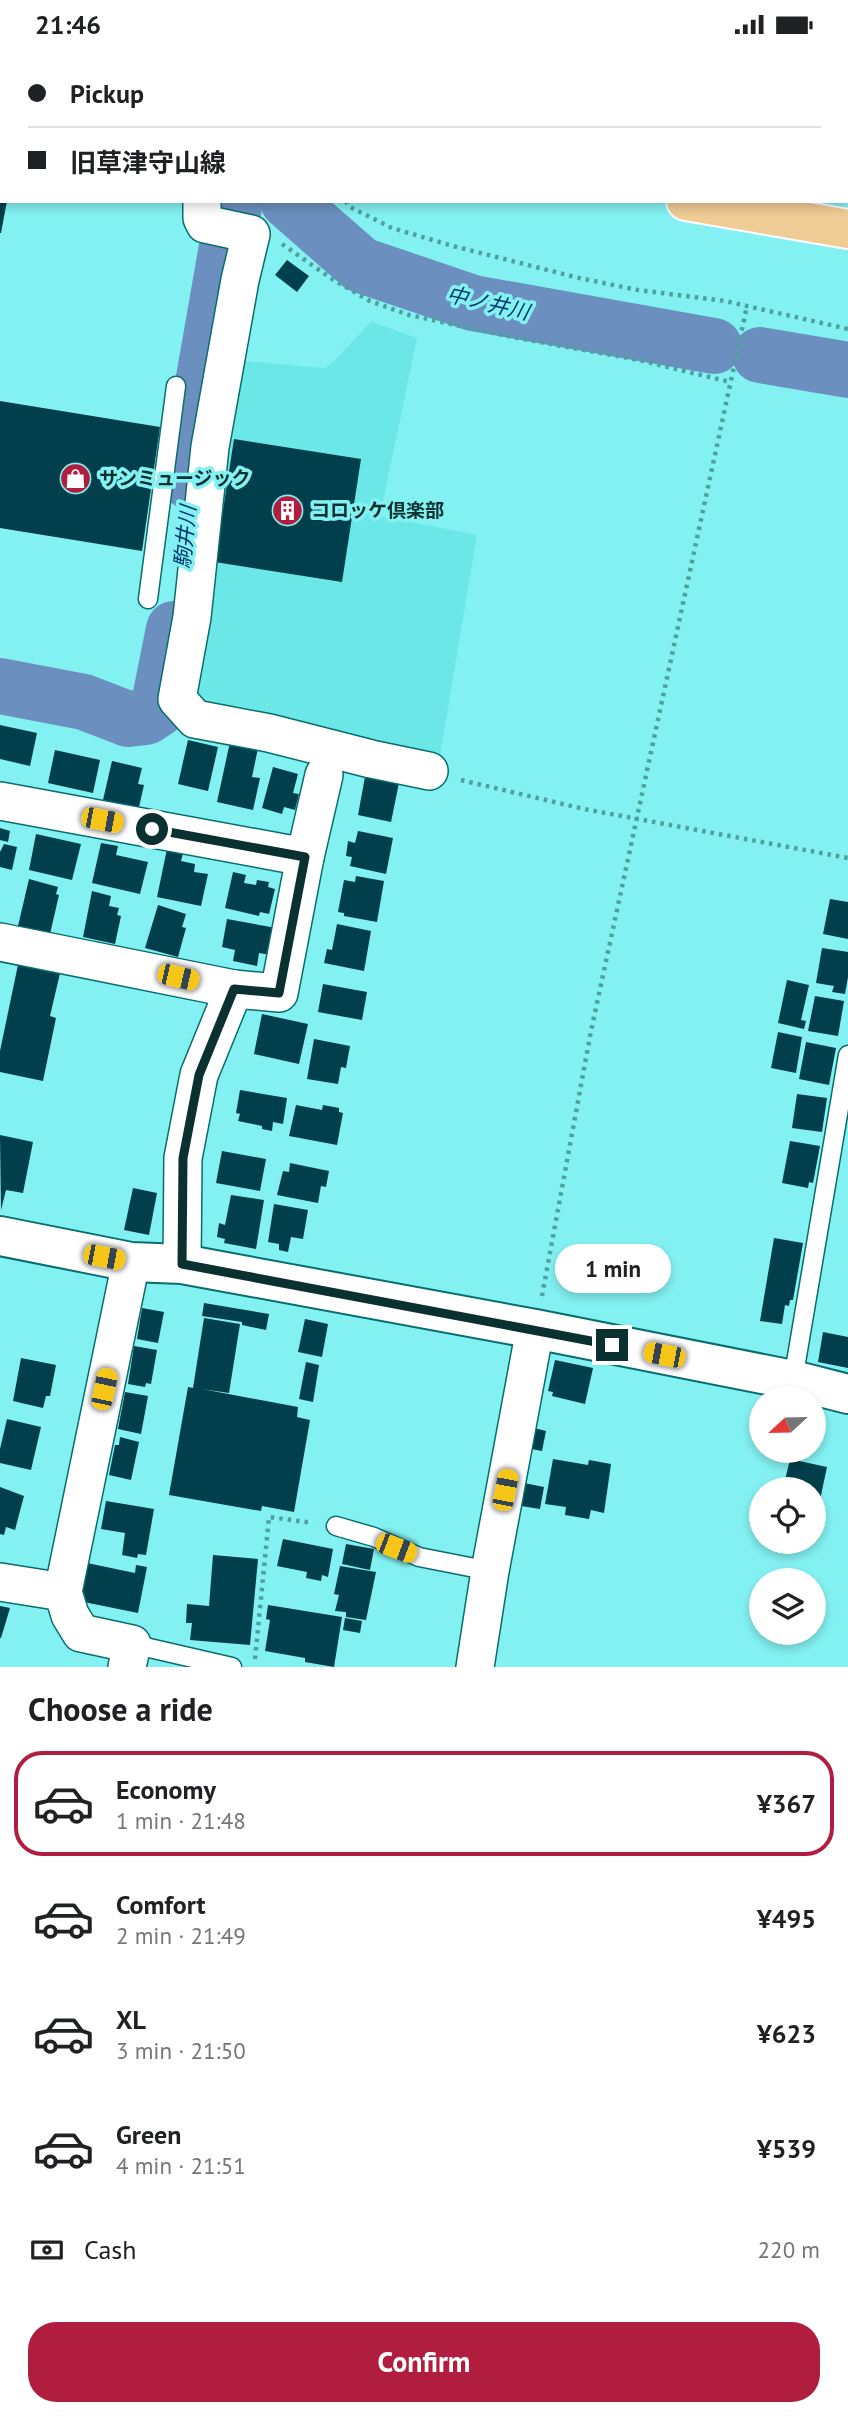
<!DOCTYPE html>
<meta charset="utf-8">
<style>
body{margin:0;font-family:"PT Sans","Noto Sans JP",sans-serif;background:#f6f6f6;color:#202124;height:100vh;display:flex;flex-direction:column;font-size:26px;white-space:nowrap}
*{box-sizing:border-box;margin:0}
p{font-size:23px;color:#757577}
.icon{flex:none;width:38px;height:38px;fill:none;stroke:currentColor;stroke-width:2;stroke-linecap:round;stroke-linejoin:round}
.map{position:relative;height:1618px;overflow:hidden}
.details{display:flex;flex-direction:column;background:#fff;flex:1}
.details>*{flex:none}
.banner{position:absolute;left:0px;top:0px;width:849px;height:154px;box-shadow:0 4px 10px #0003;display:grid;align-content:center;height:154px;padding:0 28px;background:#fff}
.needle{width:46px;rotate:248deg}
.buttons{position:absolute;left:749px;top:1337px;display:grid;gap:14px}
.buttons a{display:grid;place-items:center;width:77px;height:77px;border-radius:50%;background:#fff;box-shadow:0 4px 10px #0003;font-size:35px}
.end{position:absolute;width:32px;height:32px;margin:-16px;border:9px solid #0b3030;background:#fff;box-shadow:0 0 0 4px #fff}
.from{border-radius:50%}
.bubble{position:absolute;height:49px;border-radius:24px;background:#fff;box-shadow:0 4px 10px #0003;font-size:23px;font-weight:600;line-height:49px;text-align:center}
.car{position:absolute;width:21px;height:42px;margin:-21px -10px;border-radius:9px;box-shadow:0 0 5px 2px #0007;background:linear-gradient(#f5c518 24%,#345 0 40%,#f5c518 0 76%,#345 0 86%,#f5c518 0)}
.banner b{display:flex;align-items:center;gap:24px;height:66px;font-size:26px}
.banner b+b{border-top:2px solid #e0e0e0}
.banner i{width:18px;height:18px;background:#202124}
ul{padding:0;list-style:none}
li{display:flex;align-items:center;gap:21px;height:105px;margin:0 14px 10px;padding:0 14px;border:4px solid transparent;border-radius:28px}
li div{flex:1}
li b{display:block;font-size:26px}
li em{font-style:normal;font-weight:600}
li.current{border-color:#b11d3e}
li>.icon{width:63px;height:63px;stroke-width:1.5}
h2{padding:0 28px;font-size:32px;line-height:84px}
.pay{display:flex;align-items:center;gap:18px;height:77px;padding:0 28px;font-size:26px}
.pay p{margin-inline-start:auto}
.button{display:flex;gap:14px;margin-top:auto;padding:14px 28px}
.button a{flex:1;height:80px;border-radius:28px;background:#b11d3e;color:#fff;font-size:28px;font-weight:600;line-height:80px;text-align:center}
.status{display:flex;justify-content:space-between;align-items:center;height:49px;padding:0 35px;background:#fff;direction:ltr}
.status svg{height:19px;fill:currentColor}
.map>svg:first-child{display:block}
.built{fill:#6be7e7}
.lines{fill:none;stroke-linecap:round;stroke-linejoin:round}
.river{stroke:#6b8fbf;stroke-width:56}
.building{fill:#003f4b}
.service-casing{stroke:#076d6e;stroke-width:21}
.minor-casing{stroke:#076d6e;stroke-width:40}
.tertiary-casing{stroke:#076d6e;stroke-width:42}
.primary-casing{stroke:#fff;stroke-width:42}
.path{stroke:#509fa0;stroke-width:4.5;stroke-dasharray:3.5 5;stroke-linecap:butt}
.service{stroke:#fff;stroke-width:18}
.minor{stroke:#fff;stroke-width:37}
.tertiary{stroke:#fff;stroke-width:38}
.primary{stroke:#efcc96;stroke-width:38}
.route{stroke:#0b3030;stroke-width:9}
.labels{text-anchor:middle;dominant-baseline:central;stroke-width:7;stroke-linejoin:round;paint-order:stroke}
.poi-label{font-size:19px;font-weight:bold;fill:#0b3030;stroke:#83f1f2;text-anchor:start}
.water-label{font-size:21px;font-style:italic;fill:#033771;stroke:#83f1f2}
</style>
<div class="status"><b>21:46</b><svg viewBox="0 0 49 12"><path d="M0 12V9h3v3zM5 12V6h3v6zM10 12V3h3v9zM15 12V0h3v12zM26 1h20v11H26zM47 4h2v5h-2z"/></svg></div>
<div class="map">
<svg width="848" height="1618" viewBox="0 0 848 1618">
<rect width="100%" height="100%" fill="#83f1f2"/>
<polygon class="built" points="371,273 417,289 380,467 477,486 438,718 189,653 231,311 325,319 334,312"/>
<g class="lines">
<g class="river">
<polyline points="285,2 285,0"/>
<polyline points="288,152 361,216 473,254 714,297"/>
<polyline points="760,306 848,321"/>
<polyline points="190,433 197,369 235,152"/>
<polyline points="0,637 84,653 128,670 146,668 158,660 174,580"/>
</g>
</g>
<g class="building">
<polygon points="0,152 7,152 1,184 0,184"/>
<polygon points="287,211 309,227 297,243 275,226"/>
<polygon points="0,352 160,378 142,502 0,479"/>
<polygon points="234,390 361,410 342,533 215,513"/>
<polygon points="0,676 37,684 30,717 0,710"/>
<polygon points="188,691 218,698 208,742 178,735"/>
<polygon points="230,693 258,699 252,728 260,729 253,761 217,753"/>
<polygon points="55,701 100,711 93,744 48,734"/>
<polygon points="112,712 142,719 138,735 144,736 139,758 103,751"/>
<polygon points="273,718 298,725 293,744 299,745 295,761 284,758 282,765 262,759"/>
<polygon points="365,728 399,734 391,773 358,766"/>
<polygon points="0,779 10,782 8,793 0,791"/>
<polygon points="358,782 393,789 386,825 350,817 352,808 346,807 348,792 355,794"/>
<polygon points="36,785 81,795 72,831 29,821"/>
<polygon points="101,794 118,797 116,806 148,813 140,845 92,834"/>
<polygon points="4,795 17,798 12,821 0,818 0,803"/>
<polygon points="167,800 183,804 181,812 195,815 194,823 208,825 201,857 157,848"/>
<polygon points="233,823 246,826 244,834 256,836 257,831 269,833 268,838 275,840 269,865 260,863 259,867 225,859"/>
<polygon points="356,827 384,832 377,873 344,867 344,864 338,863 344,831 355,833"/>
<polygon points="29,830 58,838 56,845 59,846 50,885 18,877"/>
<polygon points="92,842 111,847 109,857 119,859 117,866 121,867 115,895 83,888"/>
<polygon points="830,850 848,853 848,890 823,885"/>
<polygon points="158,856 186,865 182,878 186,879 178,908 145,899"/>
<polygon points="227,870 276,879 271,906 259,904 257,917 233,912 235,901 222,898"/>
<polygon points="337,875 371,882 364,922 324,914 327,900 332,901"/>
<polygon points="822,899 848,903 848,928 845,945 832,943 834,937 816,934"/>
<polygon points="19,911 61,920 50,967 56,969 43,1032 0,1023 0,1002"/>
<polygon points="787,931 809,936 801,971 806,972 804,980 778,974"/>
<polygon points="323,935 367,943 362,971 318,963"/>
<polygon points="815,947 844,952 838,987 808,982"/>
<polygon points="262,965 308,975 299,1015 254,1005"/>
<polygon points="778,983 802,988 796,1024 771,1019"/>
<polygon points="314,990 350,997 346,1019 341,1018 338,1035 307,1030"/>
<polygon points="806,993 836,999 829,1036 799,1030"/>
<polygon points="240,1041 287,1049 283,1075 273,1073 272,1082 262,1080 262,1077 238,1072 240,1065 236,1064"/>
<polygon points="797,1045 827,1049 822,1083 792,1079"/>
<polygon points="296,1056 322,1061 323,1056 339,1059 339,1063 343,1064 337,1096 289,1087"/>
<polygon points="0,1086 33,1093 23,1144 6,1141 1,1161"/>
<polygon points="790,1092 820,1097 813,1134 809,1133 808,1139 782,1134"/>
<polygon points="222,1102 266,1110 260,1142 216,1134"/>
<polygon points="290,1114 329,1122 326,1138 321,1137 318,1154 277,1146 283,1122 289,1123"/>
<polygon points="133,1139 157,1144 149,1186 124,1181"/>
<polygon points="231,1146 264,1151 256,1200 224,1194 225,1190 217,1188 219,1174 225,1176"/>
<polygon points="274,1155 308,1161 303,1190 291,1188 288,1203 279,1201 279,1195 268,1193"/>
<polygon points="774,1189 803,1194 793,1251 790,1251 789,1257 785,1256 782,1275 760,1272"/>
<polygon points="204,1254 269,1265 266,1281 242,1276 242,1273 202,1267"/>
<polygon points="142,1259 164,1263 158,1294 137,1290"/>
<polygon points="204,1269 240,1275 229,1344 202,1340 298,1358 297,1368 310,1371 294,1463 262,1457 261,1462 169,1446 188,1338 193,1339"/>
<polygon points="305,1270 328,1275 322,1308 298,1303"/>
<polygon points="823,1283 848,1288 848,1319 818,1313"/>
<polygon points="134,1297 157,1301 151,1335 146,1334 145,1338 128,1335"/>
<polygon points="21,1309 56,1316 50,1347 46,1347 43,1359 13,1352"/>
<polygon points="555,1311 593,1319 585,1355 552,1347 553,1343 548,1342"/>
<polygon points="306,1313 319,1316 313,1353 299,1350"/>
<polygon points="125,1343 148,1347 141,1385 118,1380"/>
<polygon points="7,1370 41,1378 31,1421 0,1414 0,1400"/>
<polygon points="534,1379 546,1382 542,1402 531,1400"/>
<polygon points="120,1388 139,1393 131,1431 109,1426 115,1396 119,1396"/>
<polygon points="553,1410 588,1416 589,1411 611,1415 604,1464 591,1461 589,1470 565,1466 566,1458 545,1455"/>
<polygon points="790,1410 827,1418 820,1451 814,1450 814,1440 783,1440"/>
<polygon points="524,1434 544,1438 540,1460 521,1457"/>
<polygon points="0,1438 24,1447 15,1481 6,1478 4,1486 0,1485"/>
<polygon points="106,1452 154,1460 146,1506 138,1505 137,1509 122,1506 125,1484 101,1480"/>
<polygon points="283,1490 333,1500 328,1528 322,1526 321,1532 306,1529 307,1523 277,1517"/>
<polygon points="346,1495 374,1500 370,1521 342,1515"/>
<polygon points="213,1506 258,1510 250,1596 190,1591 192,1574 186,1574 187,1555 209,1557"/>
<polygon points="87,1514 135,1524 136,1516 147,1518 138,1564 79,1552"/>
<polygon points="340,1517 376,1523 366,1571 346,1568 346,1563 335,1562 339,1546 334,1545"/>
<polygon points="268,1556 342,1568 334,1618 305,1613 305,1609 265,1602 270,1571 266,1570"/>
<polygon points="0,1557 10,1559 1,1589 0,1589"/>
<polygon points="345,1569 362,1572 360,1584 343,1581"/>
</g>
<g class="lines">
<defs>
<g id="service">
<polyline points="759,0 762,2"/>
<polyline points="655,2 656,0"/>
<polyline points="148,550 176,337"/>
<polyline points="793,1331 848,1006"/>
<polyline points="336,1477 374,1488 419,1508 490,1522"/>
<polyline points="132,1595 232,1618"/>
</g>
<g id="minor">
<polyline points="802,2 802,0"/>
<polyline points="202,152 202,169 205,175 251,185 240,231 210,398 192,568 177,650 195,670 269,684 371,710 429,722"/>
<polyline points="0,752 305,808"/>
<polyline points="0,893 234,940"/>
<polyline points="182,1215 183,1109 199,1026 234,940 279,944 305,808 324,726"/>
<polyline points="0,1533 63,1543"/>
<polyline points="127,1618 132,1595 81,1584 70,1566 63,1543 131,1213"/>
<polyline points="475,1618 490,1522 535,1280"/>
</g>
<polyline id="tertiary" points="0,1187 131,1213 182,1215 535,1280 793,1331 848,1345"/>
<g id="primary">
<polyline points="60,0 70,2"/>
<polyline points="0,45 2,46"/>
<polyline points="847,129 848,129"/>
<polyline points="686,152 848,180"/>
</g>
</defs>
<use href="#service" class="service-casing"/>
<use href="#minor" class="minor-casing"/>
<use href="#tertiary" class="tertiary-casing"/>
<use href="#primary" class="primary-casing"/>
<g class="path">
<polyline points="346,152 348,157 392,179 453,197 579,229 638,241 725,252 848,280"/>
<polyline points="282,195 332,230 370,252 409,266 512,288 639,311 730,333"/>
<polyline points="461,731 584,760 848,809"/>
<polyline points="542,1247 591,982 747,257"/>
<polyline points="255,1610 269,1468 313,1474"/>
</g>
<use href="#service" class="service"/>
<use href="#minor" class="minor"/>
<use href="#tertiary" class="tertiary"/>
<use href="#primary" class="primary"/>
</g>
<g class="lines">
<polyline class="route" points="152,780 305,808 279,944 234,940 199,1026 183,1109 182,1215 612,1296"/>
</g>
<defs>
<symbol id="shop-disc" viewBox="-11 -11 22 22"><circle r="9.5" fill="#b11d3e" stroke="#83f1f2"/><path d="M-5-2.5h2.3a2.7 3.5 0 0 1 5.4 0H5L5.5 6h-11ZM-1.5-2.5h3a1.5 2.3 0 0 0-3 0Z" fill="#fff"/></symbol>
<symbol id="building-disc" viewBox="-11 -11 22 22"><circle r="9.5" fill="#b11d3e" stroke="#83f1f2"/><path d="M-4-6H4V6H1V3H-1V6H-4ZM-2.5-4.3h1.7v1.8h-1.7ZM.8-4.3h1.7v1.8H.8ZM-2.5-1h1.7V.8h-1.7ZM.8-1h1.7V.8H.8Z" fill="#fff"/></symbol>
</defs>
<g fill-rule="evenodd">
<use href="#shop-disc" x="58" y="412" width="35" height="35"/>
<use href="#building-disc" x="270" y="444" width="35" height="35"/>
</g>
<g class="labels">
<g class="poi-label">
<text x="99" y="429">サンミュージック</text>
<text x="311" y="461">コロッケ倶楽部</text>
</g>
<g class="water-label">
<text transform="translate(488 254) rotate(13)">中ノ井川</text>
<text transform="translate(185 488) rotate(-84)">駒井川</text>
</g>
</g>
</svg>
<div class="buttons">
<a><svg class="needle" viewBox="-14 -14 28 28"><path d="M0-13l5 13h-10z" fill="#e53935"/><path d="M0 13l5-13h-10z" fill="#757577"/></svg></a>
<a><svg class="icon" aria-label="locate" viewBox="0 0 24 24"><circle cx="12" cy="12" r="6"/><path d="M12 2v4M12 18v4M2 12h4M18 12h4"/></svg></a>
<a><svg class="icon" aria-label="layers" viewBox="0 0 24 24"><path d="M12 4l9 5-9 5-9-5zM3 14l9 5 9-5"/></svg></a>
</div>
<i class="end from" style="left:152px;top:780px"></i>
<i class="end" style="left:612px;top:1296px"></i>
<div class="bubble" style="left:555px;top:1195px;width:116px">1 min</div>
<i class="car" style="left:102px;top:771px;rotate:101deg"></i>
<i class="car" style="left:178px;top:928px;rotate:103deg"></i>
<i class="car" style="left:104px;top:1208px;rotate:101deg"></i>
<i class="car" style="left:664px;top:1306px;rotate:281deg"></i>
<i class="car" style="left:104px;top:1340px;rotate:12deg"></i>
<i class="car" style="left:505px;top:1441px;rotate:11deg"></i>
<i class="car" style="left:396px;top:1499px;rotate:111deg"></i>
<div class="banner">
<b><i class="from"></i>Pickup</b>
<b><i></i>旧草津守山線</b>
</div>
</div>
<section class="details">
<h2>Choose a ride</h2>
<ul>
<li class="current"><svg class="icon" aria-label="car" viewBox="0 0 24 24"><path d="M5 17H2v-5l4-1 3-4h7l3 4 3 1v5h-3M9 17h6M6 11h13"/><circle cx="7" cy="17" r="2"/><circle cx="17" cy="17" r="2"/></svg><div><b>Economy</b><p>1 min · 21:48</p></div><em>¥367</em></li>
<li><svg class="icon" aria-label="car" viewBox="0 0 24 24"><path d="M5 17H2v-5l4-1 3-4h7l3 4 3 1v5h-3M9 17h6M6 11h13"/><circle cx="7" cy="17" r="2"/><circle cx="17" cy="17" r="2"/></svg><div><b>Comfort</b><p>2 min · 21:49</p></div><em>¥495</em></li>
<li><svg class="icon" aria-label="car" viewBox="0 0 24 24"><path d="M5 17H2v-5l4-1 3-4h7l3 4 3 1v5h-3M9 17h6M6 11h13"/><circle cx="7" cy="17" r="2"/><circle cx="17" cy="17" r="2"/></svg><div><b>XL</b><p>3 min · 21:50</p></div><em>¥623</em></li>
<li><svg class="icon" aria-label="car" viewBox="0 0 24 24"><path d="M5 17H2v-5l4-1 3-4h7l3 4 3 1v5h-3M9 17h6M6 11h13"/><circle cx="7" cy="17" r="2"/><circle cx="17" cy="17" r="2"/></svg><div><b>Green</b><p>4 min · 21:51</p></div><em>¥539</em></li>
</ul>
<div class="pay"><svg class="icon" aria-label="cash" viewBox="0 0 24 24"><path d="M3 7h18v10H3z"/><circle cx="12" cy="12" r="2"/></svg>Cash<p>220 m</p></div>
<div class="button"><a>Confirm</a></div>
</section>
